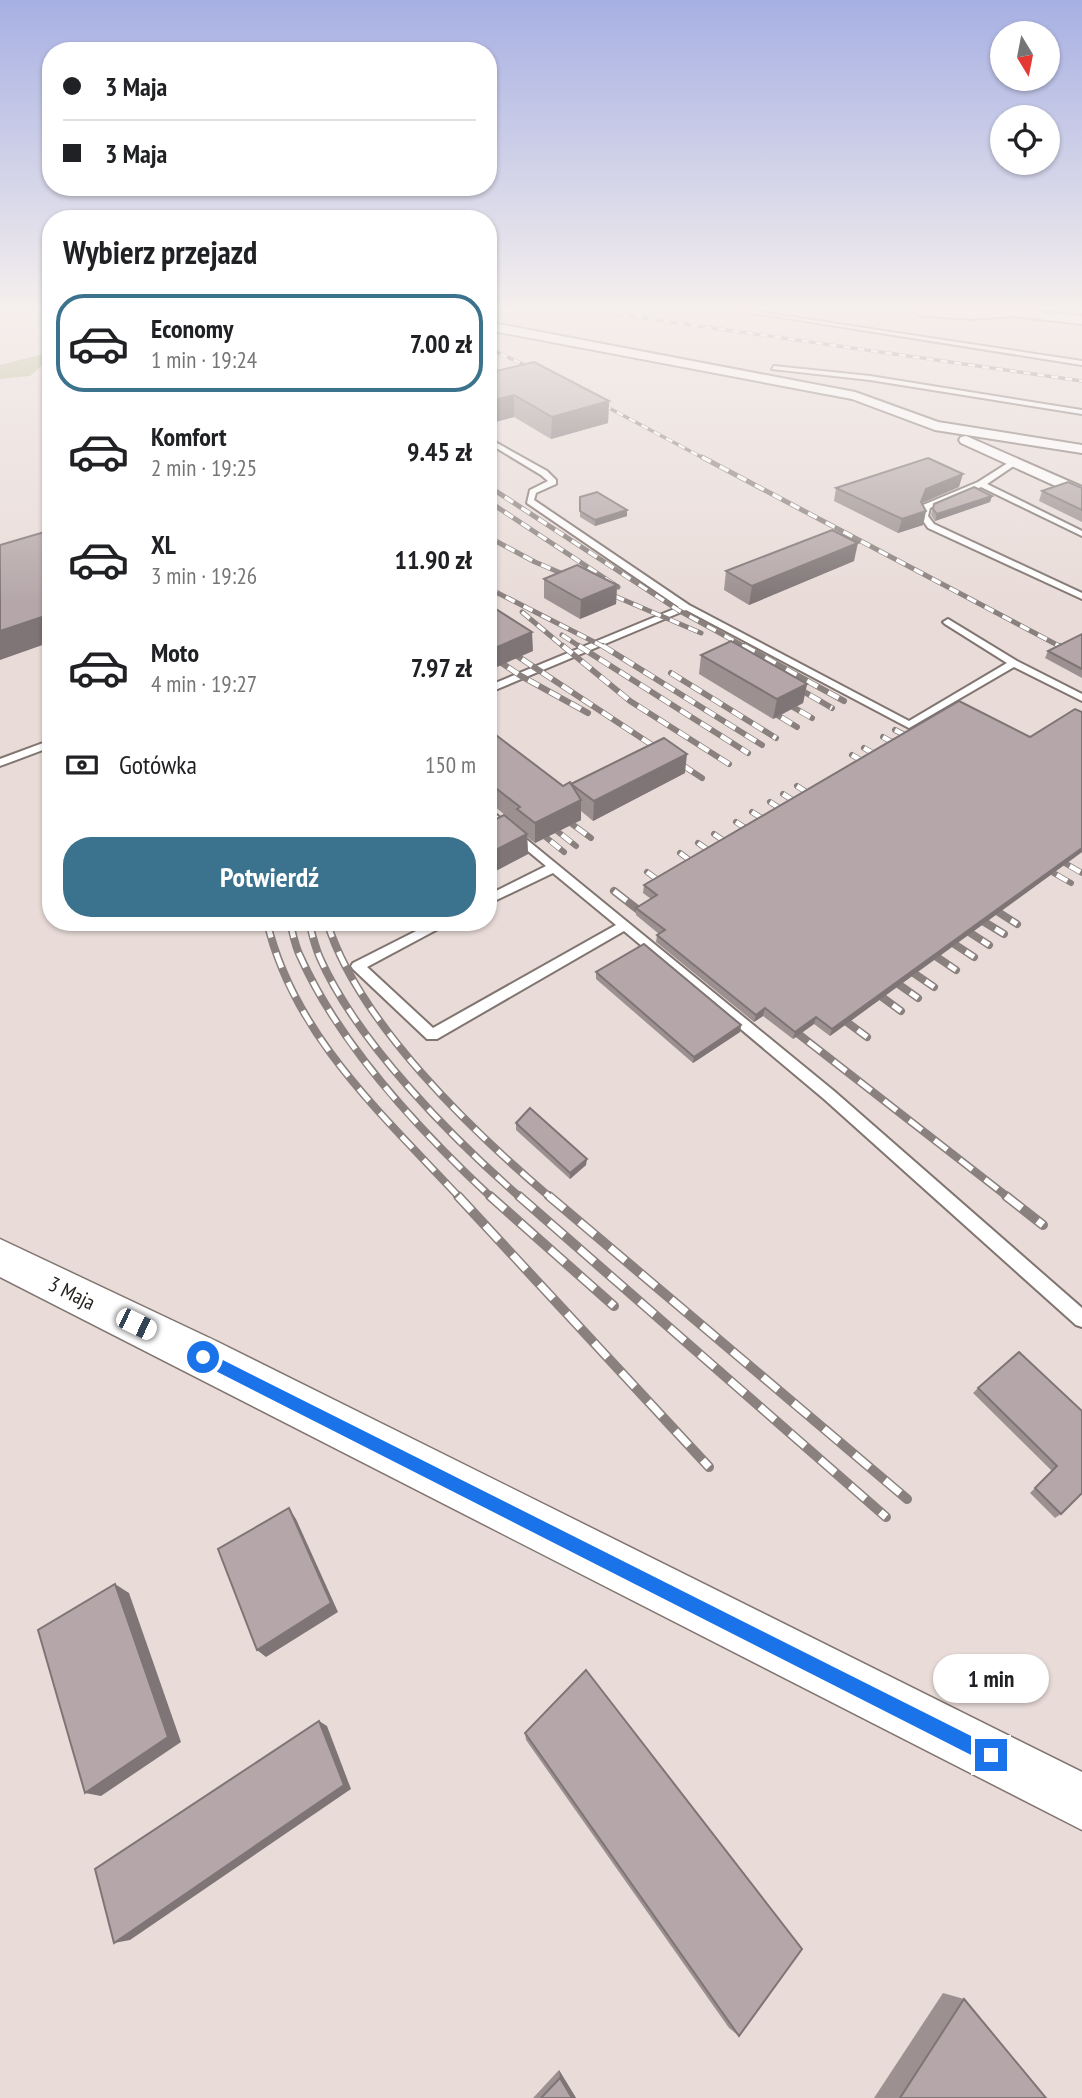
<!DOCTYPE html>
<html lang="pl">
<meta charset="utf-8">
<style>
body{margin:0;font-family:"PT Sans Narrow",sans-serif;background:#f2f2f2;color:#202124;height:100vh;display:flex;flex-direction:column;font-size:26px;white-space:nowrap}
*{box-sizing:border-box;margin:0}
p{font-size:23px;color:#757577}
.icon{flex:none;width:38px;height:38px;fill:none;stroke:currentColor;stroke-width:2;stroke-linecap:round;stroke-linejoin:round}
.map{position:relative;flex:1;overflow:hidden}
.details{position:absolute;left:42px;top:210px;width:455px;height:721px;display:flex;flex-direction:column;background:#fff;border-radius:28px;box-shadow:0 2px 5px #0004}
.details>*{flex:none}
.guide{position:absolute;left:42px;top:42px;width:455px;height:154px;border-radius:28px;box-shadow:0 2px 5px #0004;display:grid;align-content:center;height:154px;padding:0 21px;background:#fff}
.needle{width:46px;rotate:170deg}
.controls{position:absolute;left:990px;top:21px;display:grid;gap:14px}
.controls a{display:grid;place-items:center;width:70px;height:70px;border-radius:50%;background:#fff;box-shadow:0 2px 5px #0004;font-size:35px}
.end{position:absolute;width:32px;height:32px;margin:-16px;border:9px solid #1a73e8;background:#fff;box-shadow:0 0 0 4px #fff}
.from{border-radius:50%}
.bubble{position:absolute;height:49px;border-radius:24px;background:#fff;box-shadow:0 2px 5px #0004;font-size:23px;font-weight:700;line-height:49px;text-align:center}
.car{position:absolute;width:21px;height:42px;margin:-21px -10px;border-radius:9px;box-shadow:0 0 5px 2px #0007;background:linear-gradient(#fff 24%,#345 0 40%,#fff 0 76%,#345 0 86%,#fff 0)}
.guide b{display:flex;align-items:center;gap:24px;height:66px;font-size:26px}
.guide b+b{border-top:2px solid #e0e0e0}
.guide i{width:18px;height:18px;background:#202124}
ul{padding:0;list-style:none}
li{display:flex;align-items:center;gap:21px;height:98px;margin:0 14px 10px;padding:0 7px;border:4px solid transparent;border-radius:28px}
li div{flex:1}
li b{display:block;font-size:26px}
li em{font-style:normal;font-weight:700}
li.selected{border-color:#3b728d}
li>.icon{width:63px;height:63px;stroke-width:1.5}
h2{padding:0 21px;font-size:32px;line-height:84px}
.pay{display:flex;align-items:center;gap:18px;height:77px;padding:0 21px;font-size:26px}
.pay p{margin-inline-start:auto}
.action{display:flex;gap:14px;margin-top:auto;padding:14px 21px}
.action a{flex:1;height:80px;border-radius:28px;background:#3b728d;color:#fff;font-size:28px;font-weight:700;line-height:80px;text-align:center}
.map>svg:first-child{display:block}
.green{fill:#b0b283}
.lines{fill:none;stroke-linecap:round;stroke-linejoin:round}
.service-casing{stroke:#807570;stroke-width:4}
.minor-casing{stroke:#807570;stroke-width:4}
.tertiary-casing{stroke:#807570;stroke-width:3}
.service{fill:#fff;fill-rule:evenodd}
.minor{fill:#fff;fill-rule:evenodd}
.tertiary{fill:#fff;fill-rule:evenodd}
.rail-far4-casing{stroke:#8a817e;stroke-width:3.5}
.rail-far3-casing{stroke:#8a817e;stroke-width:5}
.rail-far2-casing{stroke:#8a817e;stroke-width:6}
.rail-far1-casing{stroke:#8a817e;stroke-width:8}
.rail-casing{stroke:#8a817e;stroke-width:10}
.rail-far4{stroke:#fff;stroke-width:2.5;stroke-dasharray:7;stroke-linecap:butt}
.rail-far3{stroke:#fff;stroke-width:3.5;stroke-dasharray:10;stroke-linecap:butt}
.rail-far2{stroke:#fff;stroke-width:4.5;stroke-dasharray:12;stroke-linecap:butt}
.rail-far1{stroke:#fff;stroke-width:5;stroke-dasharray:16;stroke-linecap:butt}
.rail{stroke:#fff;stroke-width:7;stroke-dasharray:20;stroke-linecap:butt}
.wall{fill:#9c9091}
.shaded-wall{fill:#7f7576}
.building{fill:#b5a7a9;stroke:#7f7576;stroke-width:2}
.route{fill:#1a73e8}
.labels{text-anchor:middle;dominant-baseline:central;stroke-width:7;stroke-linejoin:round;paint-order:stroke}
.near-street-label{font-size:21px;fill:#282422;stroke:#fff}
</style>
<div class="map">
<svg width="1082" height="2098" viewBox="0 0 1082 2098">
<rect width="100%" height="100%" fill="#e9dcd8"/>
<polygon class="green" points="51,352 51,357 30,376 0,379 0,365"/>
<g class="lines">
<defs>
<g id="service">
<polygon points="741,311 752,311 1082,361 1082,365"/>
<polygon points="774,366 870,376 1082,410 1082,414 870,380 772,369"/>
<polygon points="488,438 547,471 556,480 556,484 536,493 534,500 689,605 909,721 1007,663 945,624 943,622 948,619 1017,661 1082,694 1082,701 1014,667 909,728 686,610 488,693 488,686 679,607 527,503 530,490 548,481 541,475 488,443"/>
<polygon points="1011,461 1018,463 987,484 1082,531 1082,536 981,487 930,508 928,516 934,524 1082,593 1082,599 928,528 920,516 923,505 978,482"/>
<polygon points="51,740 51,747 0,766 0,759"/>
<polygon points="488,808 834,1091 1082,1308 1082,1327 1076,1325 824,1099 624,931 437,1039 427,1039 353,969 351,966 353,963 434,922 451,922 367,967 433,1028 616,925 553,873 488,904 488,895 546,866 488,818"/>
</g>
<g id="minor">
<polygon points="913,311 1030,311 1082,316 1082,324 1013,316 971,319 919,315"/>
<polygon points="488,322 855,392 938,422 1082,445 1082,453 935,430 852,399 488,330"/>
<polygon points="966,436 1082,487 1082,498 961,443 959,440 961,437"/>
</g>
<polygon id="tertiary" points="0,1239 218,1342 1082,1772 1082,1830 0,1277"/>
</defs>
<use href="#service" class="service-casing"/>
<use href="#minor" class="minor-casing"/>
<use href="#tertiary" class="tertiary-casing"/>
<use href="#service" class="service"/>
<use href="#minor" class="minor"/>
<use href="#tertiary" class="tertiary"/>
<defs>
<g id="rail-far4">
<polyline points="594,311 1082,381"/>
<polyline points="488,348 542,373"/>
<polyline points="592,399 705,459"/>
</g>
<g id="rail-far3">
<polyline points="702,457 1063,648"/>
<polyline points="488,486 678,610 747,648"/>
<polyline points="488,501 618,587"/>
<polyline points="488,537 535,562 701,633"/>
<polyline points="488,588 606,648"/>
<polyline points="522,612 565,648"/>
<polyline points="562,635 582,648"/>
<polyline points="488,637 504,648"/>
</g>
<g id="rail-far2">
<polyline points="502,646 702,778"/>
<polyline points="563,646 630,701 729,764"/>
<polyline points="579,646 748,753"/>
<polyline points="603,646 762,745"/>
<polyline points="744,646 844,701"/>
<polyline points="1059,646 1082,658"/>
<polyline points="488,654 521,676 588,713"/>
<polyline points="671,673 776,738"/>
<polyline points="789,683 832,708"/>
<polyline points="779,699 812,718"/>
<polyline points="761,705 797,727"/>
<polyline points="895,730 920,743"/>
<polyline points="883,737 908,751"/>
<polyline points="864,748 888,762"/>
<polyline points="852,755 876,769"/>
<polyline points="797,786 820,801"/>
<polyline points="783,794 808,810"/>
<polyline points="770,802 793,817"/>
<polyline points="752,812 777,828"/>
<polyline points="557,813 591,838"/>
<polyline points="543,820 576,846"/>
<polyline points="736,822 759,837"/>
<polyline points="532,826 564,852"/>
<polyline points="714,834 738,851"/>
<polyline points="698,843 721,859"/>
<polyline points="680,853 704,871"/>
<polyline points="1049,854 1082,873"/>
<polyline points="1036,863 1071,883"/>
<polyline points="647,872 670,889"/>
</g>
<g id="rail-far1">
<polyline points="614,891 650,919"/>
<polyline points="984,903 1017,924"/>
<polyline points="968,912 1004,934"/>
<path d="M267 922C294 1036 383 1115 460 1198"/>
<path d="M290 922C293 934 295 947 301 958 341 1047 421 1132 492 1198"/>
<path d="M309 922C312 934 315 947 320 958 357 1042 452 1138 521 1198"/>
<path d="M327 922C358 1022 472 1131 551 1198"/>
<polyline points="955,923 989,945"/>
<polyline points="939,934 974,957"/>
<polyline points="922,947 956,970"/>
<polyline points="899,963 934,987"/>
<polyline points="884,974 918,998"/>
<polyline points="867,986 901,1011"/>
<polyline points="832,1011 867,1037"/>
<polyline points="783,1022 1009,1198"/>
</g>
<g id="rail">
<polyline points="458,1196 709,1467"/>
<polyline points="490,1196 614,1306"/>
<polyline points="519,1196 886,1517"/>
<polyline points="549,1196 907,1499"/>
<polyline points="1006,1196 1043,1225"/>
</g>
</defs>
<use href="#rail-far4" class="rail-far4-casing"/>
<use href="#rail-far3" class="rail-far3-casing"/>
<use href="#rail-far2" class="rail-far2-casing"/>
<use href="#rail-far1" class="rail-far1-casing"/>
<use href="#rail" class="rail-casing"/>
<use href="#rail-far4" class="rail-far4"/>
<use href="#rail-far3" class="rail-far3"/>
<use href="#rail-far2" class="rail-far2"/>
<use href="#rail-far1" class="rail-far1"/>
<use href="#rail" class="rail"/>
</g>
<g class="wall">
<polygon points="488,373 609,401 608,423 551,439 514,417 488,424"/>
<polygon points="959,487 922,503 926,511 923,525 898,533 834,501 836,488"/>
<polygon points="1082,488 1082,522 1039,501 1042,491"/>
<polygon points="992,496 990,502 935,521 931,515 934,504"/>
<polygon points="580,497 627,516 595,526 580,517"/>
<polygon points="854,561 749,605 724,590 726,571"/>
<polygon points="544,579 617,585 616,604 580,619 544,598"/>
<polygon points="1082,634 1082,678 1045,658 1048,651"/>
<polygon points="701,655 807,684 803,703 773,719 699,674"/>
<polygon points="1082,712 1082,852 830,1036 814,1024 793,1039 763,1016 754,1022 656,942 657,935 659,934 636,915 636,908 651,899 643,893 644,885 1030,737"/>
<polygon points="488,729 563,786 685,773 593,821 581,811 581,820 535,843 527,837 528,854 488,875 488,823 517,826 517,825 488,801"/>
<polygon points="596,972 741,1025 740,1032 693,1063 596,979"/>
<polygon points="516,1123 586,1165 570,1179 516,1130"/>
<polygon points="978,1388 1082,1411 1061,1514 1055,1518 1030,1493 1052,1471 973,1393"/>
<polygon points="525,1733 739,2036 729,2028 526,1740"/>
<polygon points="943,1993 964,1999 1046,2098 874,2098"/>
<polygon points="559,2070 576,2098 533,2098"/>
</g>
<g class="shaded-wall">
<polygon points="514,395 514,417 488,424 488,402"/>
<polygon points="609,401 608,423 551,439 552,417"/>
<polygon points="963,474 959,487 922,503 926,511 923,525 898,533 902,519 926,489"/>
<polygon points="992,496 990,502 935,521 937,514"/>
<polygon points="488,504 491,504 492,527 488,528"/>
<polygon points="627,510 627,516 595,526 595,520"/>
<polygon points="858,543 854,561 749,605 752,586"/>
<polygon points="617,585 616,604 580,619 581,600"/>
<polygon points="51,614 51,642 0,660 0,631"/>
<polygon points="532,632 533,651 488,671 488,651"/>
<polygon points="807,684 803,703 773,719 777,699"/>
<polygon points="687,754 685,773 593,821 594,801"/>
<polygon points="581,800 581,820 535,843 535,823"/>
<polygon points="527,834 528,854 488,875 488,854"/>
<polygon points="1082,848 1082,852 830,1036 832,1029"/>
<polygon points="765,1008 763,1016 754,1022 756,1015"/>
<polygon points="816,1017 814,1024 793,1039 795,1032"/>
<polygon points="741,1025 740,1032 693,1063 694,1057"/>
<polygon points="587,1159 586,1165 570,1179 570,1173"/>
<polygon points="289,1508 296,1519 338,1612 266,1657 257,1650"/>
<polygon points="115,1584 129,1593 181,1742 101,1796 85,1793"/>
<polygon points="319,1721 327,1726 351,1789 130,1940 114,1943"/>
<polygon points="559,2070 576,2098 572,2098 560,2078"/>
</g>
<g class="building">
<polygon points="534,362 609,401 552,417 514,395 488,402 488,373"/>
<polygon points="928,458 963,474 926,489 921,502 926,511 902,519 836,488"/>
<polygon points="1068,482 1082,488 1082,510 1042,491"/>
<polygon points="974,487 992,496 937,514 933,509 934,504"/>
<polygon points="597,492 627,510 595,520 580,511 580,497"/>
<polygon points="51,530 51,614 0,631 0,545"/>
<polygon points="832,530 858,543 752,586 726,571"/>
<polygon points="577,565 617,585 581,600 544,579"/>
<polygon points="488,604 532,632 488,651"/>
<polygon points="1082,634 1082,669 1048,651"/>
<polygon points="731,641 807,684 777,699 701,655"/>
<polygon points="959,701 1030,737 1075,709 1082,712 1082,848 832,1029 816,1017 795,1032 765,1008 756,1015 657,935 665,930 636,908 657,895 644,885"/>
<polygon points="488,729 563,786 570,782 581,800 535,823 517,809 520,807 488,782"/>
<polygon points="664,738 687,754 594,801 571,784"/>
<polygon points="504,815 527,834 488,854 488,823"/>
<polygon points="644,944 741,1025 694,1057 596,972"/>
<polygon points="530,1108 587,1159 570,1173 516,1123"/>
<polygon points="1019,1352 1082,1411 1082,1493 1061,1514 1035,1488 1057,1466 978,1388"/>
<polygon points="289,1508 331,1603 257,1650 218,1549"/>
<polygon points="115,1584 168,1737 85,1793 38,1630"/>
<polygon points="586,1670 802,1949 739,2036 525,1733"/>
<polygon points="319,1721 344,1785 114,1943 95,1869"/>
<polygon points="964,1999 1046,2098 900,2098"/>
<polygon points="560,2078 572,2098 541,2098"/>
</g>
<linearGradient id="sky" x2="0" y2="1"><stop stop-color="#a7b0e3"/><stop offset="0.51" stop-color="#f5efed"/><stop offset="1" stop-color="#f5efed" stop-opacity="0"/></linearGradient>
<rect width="1082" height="604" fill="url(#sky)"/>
<polygon class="route" points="203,1350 997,1749 1000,1755 997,1762 991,1764 985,1762 198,1362 198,1352"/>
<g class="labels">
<g class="near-street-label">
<text transform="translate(72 1293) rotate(26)">3 Maja</text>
</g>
</g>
</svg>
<div class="controls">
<a><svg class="needle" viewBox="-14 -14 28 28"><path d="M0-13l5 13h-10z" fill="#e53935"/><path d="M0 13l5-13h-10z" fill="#757577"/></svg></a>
<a><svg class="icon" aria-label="locate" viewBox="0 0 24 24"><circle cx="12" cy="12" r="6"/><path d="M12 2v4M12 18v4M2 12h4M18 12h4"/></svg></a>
</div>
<i class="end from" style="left:203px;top:1357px"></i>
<i class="end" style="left:991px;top:1755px"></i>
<div class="bubble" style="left:933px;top:1654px;width:116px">1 min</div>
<i class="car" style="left:136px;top:1324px;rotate:116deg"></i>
<div class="guide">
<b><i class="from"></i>3 Maja</b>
<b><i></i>3 Maja</b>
</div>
<section class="details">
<h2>Wybierz przejazd</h2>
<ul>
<li class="selected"><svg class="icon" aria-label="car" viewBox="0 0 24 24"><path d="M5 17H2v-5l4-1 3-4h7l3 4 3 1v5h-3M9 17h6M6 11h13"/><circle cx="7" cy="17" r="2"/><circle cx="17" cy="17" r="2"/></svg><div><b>Economy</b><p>1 min · 19:24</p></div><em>7.00 zł</em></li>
<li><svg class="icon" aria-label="car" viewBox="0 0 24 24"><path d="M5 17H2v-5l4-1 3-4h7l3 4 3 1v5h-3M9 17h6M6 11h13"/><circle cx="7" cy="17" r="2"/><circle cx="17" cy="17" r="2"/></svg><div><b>Komfort</b><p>2 min · 19:25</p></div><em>9.45 zł</em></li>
<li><svg class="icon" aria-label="car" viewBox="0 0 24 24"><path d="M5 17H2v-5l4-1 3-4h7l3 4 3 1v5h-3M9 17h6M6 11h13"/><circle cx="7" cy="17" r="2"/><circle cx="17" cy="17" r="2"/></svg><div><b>XL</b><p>3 min · 19:26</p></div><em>11.90 zł</em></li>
<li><svg class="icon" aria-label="car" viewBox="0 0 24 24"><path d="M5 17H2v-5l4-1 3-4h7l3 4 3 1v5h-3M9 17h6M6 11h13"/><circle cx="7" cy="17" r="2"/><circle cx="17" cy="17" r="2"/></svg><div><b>Moto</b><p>4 min · 19:27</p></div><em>7.97 zł</em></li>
</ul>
<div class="pay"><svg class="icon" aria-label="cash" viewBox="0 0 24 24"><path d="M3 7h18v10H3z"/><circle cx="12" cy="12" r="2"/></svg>Gotówka<p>150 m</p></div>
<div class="action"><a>Potwierdź</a></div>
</section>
</div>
